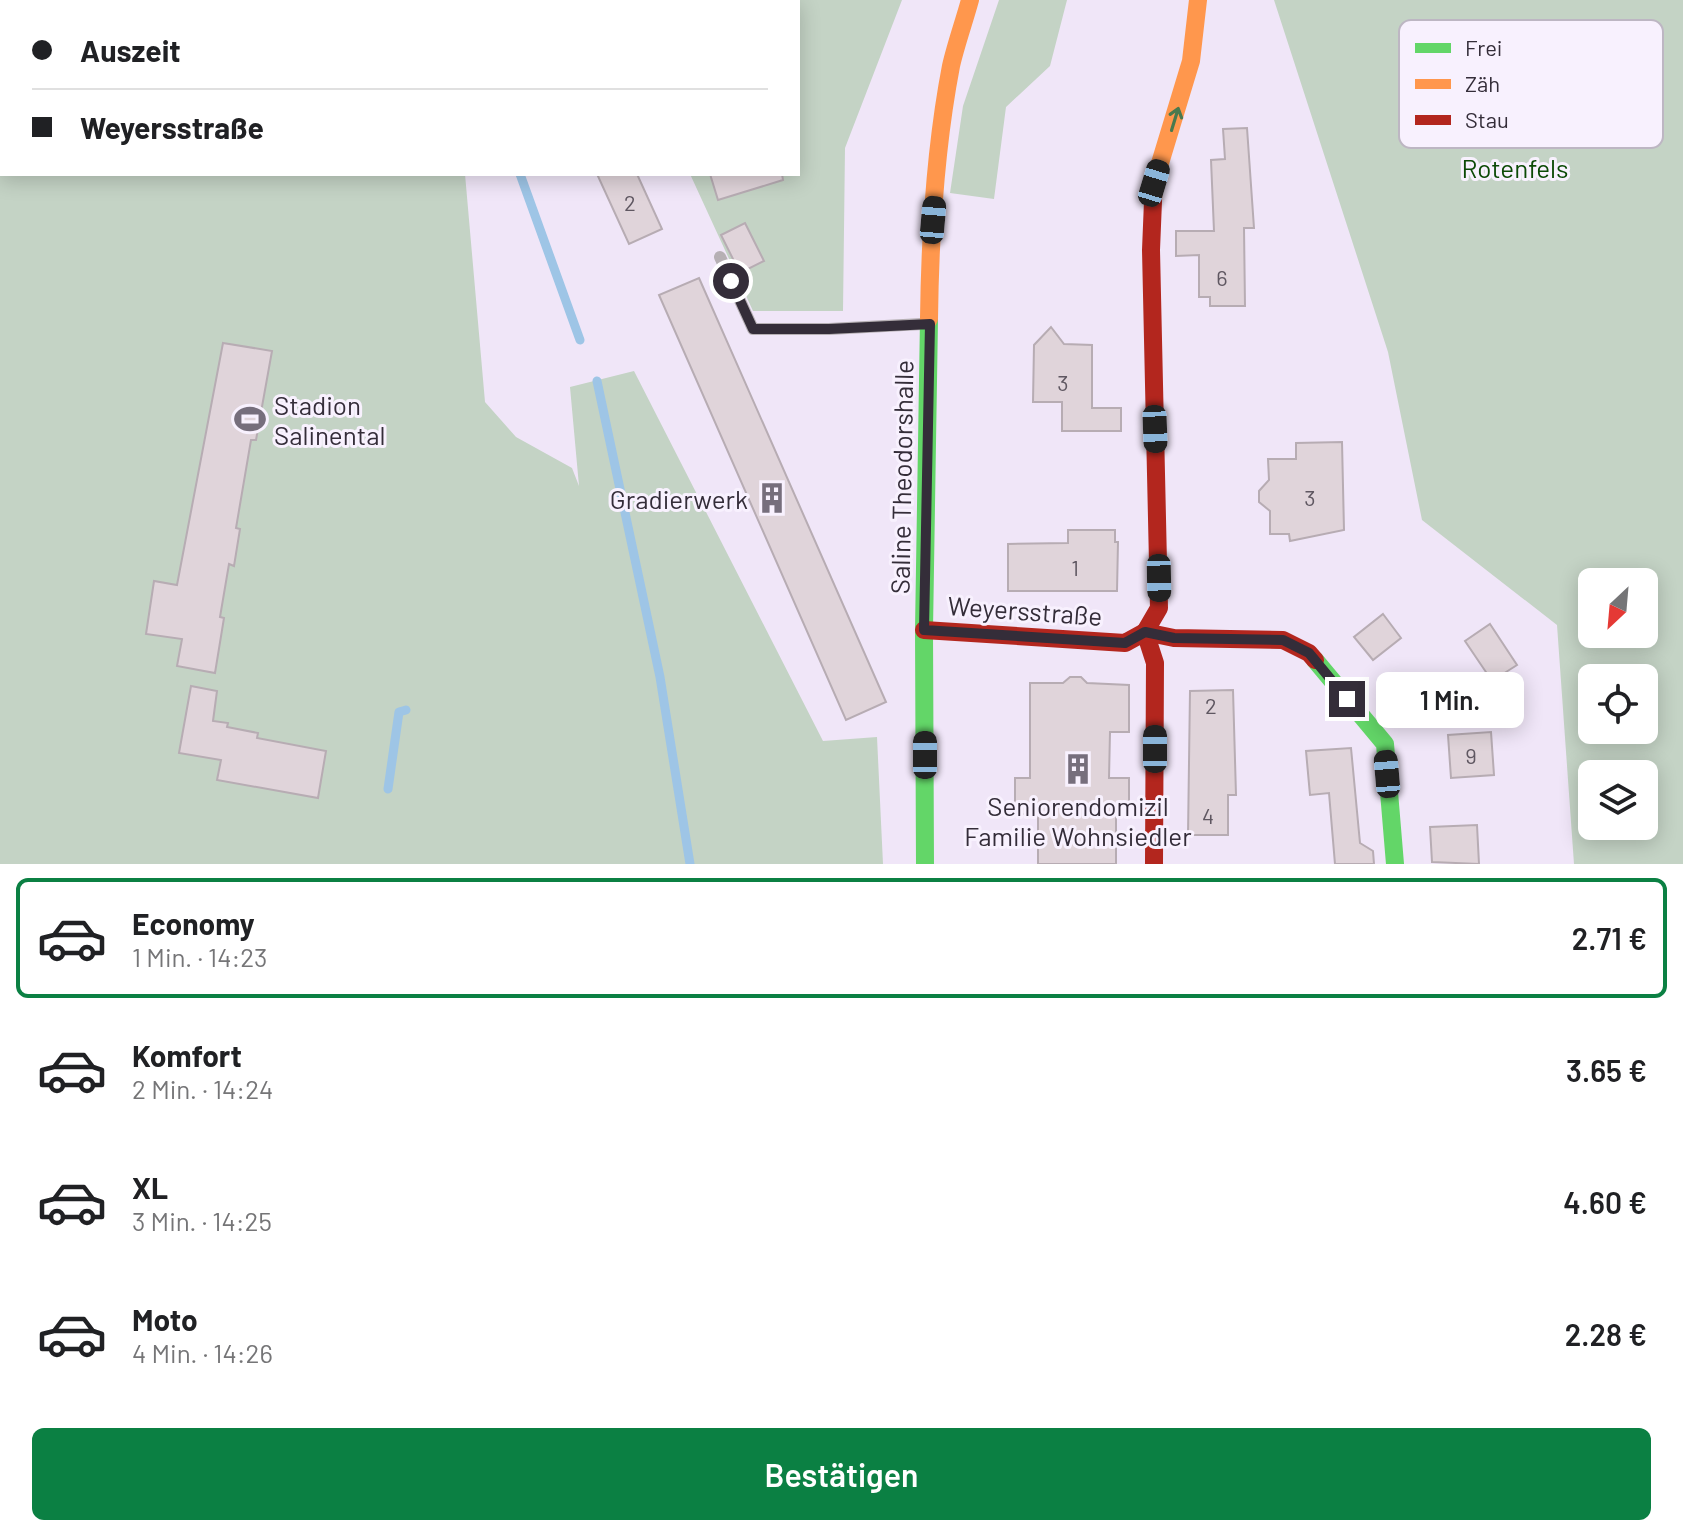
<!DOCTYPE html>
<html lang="de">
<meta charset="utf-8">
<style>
body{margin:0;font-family:Barlow,sans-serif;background:#f6f6f6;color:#202124;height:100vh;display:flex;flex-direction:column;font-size:30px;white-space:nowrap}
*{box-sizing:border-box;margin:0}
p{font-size:26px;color:#757577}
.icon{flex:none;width:44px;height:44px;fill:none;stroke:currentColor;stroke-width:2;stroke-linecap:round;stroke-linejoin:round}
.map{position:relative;height:864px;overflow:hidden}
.side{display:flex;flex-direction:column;background:#fff;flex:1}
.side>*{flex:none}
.top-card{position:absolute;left:0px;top:0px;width:800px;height:176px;box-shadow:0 4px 20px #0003;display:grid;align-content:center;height:176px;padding:0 32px;background:#fff}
.needle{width:52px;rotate:206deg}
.tools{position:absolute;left:1578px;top:568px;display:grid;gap:16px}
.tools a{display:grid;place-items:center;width:80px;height:80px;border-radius:12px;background:#fff;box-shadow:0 4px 20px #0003;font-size:40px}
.end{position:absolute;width:36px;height:36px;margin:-18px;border:10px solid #342d39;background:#fff;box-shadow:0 0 0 4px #fff}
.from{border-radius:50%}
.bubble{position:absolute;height:56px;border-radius:12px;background:#fff;box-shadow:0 4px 20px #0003;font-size:26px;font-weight:600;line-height:56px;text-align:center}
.car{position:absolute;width:24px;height:48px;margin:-24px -12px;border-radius:10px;box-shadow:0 0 6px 2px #0007;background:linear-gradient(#222 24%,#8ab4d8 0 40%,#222 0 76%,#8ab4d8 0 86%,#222 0)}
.top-card b{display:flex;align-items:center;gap:28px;height:76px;font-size:30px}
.top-card b+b{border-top:2px solid #e0e0e0}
.top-card i{width:20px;height:20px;background:#202124}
ul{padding:14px 0 0;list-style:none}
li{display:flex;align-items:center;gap:24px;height:120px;margin:0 16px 12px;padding:0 16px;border:4px solid transparent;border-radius:12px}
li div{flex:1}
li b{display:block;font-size:30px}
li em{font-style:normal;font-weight:600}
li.current{border-color:#0b8043}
li>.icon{width:72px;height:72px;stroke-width:1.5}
.action{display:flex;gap:16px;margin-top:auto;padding:16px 32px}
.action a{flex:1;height:92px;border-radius:12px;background:#0b8043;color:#fff;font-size:32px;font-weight:600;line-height:92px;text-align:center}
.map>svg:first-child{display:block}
.green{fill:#c4d3c5;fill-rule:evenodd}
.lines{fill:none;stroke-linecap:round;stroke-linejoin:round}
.stream{stroke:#9ec5e6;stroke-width:9}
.building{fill:#e0d4da;stroke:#b7acb3;stroke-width:2}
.lane{stroke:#b6b0b4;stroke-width:12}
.fast{stroke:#63d668;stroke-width:18}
.slow{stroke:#ff974d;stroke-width:18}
.jam{stroke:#b3261e;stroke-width:18}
.oneway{stroke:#49794e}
.route{stroke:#342d39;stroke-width:10}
.labels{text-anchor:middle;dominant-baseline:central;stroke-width:6;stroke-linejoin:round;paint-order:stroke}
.number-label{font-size:22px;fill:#5f5761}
.park-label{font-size:26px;fill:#0c4a06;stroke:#f8f1fe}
.poi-label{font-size:26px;fill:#342d39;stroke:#f8f1fe;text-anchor:start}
.street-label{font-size:26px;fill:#342d39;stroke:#f8f1fe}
.key{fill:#f8f1fe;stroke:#bdb6c3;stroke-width:2}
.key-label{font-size:22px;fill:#342d39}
</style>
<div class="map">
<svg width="1683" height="864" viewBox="0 0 1683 864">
<rect width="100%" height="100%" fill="#f0e6f8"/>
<g class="green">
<polygon points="0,0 418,0 418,2 2,2 2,174 465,174 485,402 516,437 572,468 579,486 570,387 634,371 823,741 877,737 883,864 0,864"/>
<polygon points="615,0 902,0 845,148 843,311 753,311 690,174 798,174 798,2"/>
<polygon points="999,0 1067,0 1050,66 1006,107 994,199 950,193 963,106"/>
<path d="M1274 0H1683V864H1574L1557 625 1422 520 1388 352ZM1592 582H1644V634H1592ZM1592 678H1644V730H1592ZM1644 774V826H1592V774Z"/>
</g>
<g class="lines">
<g class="stream">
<polyline points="468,2 468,0"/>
<polyline points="520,174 580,340"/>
<polyline points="597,381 660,677 690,864"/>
<polyline points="388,789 399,712 406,710"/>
</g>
</g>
<g class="building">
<polygon points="1247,128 1254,228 1244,228 1245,306 1210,306 1210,297 1199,297 1199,255 1176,256 1176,231 1214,231 1211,160 1225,159 1223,129"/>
<polygon points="597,174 637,174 662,229 629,244"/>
<polygon points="710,174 782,174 783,180 718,200"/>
<polygon points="745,223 764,261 740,273 721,235"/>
<polygon points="699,278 886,702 846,720 659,295"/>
<polygon points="1051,327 1064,344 1092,345 1092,408 1121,408 1121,431 1062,431 1062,402 1033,402 1034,345"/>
<polygon points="223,343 272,351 256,440 251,440 236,528 240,529 234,566 229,564 220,617 224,618 215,673 177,666 182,639 146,634 154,581 177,585"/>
<polygon points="1342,442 1344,530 1290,541 1289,534 1270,534 1270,511 1259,502 1259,491 1269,480 1268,459 1296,459 1296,443"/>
<polygon points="1068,530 1115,530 1115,542 1118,542 1117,591 1008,591 1008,544 1068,543"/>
<polygon points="1383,614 1401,638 1373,660 1354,637"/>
<polygon points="1490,624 1517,665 1492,681 1465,641"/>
<polygon points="1070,677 1081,677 1087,683 1129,685 1129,732 1110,732 1109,778 1129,778 1129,813 1116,813 1116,864 1038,864 1038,814 1015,814 1015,778 1030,778 1030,683 1063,683"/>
<polygon points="191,686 217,691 213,721 228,723 227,727 258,733 257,738 326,751 318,798 217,780 221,760 179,753"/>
<polygon points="1233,690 1236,795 1228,795 1228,835 1188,835 1190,691"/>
<polygon points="1491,732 1494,775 1451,778 1448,735"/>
<polygon points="1351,748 1360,843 1373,851 1374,864 1335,864 1329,793 1310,795 1306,751"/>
<polygon points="1477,825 1479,864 1432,862 1430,827"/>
</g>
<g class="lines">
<polyline class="lane" points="720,257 753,329 829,329 922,324"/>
<g class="fast">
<polyline points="1315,660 1385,744 1395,864"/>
<polyline points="925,864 924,630 929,319"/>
</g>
<g class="slow">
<polyline points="1153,201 1154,183 1191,61 1198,0"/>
<path d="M929 319C930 235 935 149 951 66 956 44 964 22 970 0"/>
</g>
<g class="jam">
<polyline points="1153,201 1151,250 1159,608 1145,632 1155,663 1154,864"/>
<polyline points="924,630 1125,643 1145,632 1174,638 1283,640 1309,653 1315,660"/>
</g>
</g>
<defs><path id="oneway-shaft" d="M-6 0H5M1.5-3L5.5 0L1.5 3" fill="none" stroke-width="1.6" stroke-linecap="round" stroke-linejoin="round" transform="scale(2)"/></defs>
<use class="oneway" href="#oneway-shaft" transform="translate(1175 119) rotate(-73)"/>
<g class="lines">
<polyline class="route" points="731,281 753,329 829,329 930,324 924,630 1125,643 1145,632 1174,638 1283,640 1309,653 1347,699"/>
</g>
<defs>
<symbol id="stadium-bare" viewBox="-9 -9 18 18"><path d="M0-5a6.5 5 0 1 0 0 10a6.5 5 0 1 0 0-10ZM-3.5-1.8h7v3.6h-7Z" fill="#766e7c" stroke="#f8f1fe" stroke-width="2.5" paint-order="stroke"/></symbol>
<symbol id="building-bare" viewBox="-9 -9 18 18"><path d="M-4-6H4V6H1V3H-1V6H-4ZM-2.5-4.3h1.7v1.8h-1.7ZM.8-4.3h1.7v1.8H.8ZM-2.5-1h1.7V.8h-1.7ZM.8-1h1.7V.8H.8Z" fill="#766e7c" stroke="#f8f1fe" stroke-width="2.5" paint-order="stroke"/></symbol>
</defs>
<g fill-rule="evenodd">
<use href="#stadium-bare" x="228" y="397" width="44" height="44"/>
<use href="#building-bare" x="750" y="476" width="44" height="44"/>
<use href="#building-bare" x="1056" y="747" width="44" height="44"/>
</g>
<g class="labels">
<g class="number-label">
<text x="630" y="202">2</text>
<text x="1222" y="277">6</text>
<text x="1063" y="382">3</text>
<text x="1310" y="497">3</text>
<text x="1075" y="567">1</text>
<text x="1211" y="705">2</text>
<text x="1471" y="755">9</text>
<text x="1208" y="815">4</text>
</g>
<g class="park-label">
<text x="1515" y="167">Rotenfels</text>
</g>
<g class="poi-label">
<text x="274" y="404">Stadion<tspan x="274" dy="30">Salinental</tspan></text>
<text x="748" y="498" text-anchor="end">Gradierwerk</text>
<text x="1078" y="805" text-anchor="middle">Seniorendomizil<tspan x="1078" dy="30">Familie Wohnsiedler</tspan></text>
</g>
<g class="street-label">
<text transform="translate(901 477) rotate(-89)">Saline Theodorshalle</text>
<text transform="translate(1025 610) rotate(4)">Weyersstraße</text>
</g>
</g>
<rect x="1399" y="20" width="264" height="128" rx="12" class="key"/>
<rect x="1415" y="43" width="36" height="10" fill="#63d668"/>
<rect x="1415" y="79" width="36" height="10" fill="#ff974d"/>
<rect x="1415" y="115" width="36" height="10" fill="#b3261e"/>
<g class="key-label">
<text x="1465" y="56">Frei</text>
<text x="1465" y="92">Zäh</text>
<text x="1465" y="128">Stau</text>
</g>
</svg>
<div class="tools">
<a><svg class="needle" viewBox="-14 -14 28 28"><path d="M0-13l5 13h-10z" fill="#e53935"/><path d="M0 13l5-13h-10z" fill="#757577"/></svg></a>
<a><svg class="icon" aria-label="locate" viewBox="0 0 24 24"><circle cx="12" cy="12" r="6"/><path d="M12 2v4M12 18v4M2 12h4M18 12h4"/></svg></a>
<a><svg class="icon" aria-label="layers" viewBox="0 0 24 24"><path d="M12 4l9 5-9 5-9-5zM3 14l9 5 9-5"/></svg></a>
</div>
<i class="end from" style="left:731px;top:281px"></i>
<i class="end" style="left:1347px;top:699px"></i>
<div class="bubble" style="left:1376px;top:672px;width:148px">1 Min.</div>
<i class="car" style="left:1154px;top:183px;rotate:17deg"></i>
<i class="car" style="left:933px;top:220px;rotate:5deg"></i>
<i class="car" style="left:1155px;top:429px;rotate:178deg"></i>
<i class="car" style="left:1159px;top:578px;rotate:179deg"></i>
<i class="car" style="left:1155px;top:749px;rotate:0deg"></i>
<i class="car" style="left:925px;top:755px;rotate:0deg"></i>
<i class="car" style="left:1387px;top:774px;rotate:355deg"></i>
<div class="top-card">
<b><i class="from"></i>Auszeit</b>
<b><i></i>Weyersstraße</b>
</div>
</div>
<section class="side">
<ul>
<li class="current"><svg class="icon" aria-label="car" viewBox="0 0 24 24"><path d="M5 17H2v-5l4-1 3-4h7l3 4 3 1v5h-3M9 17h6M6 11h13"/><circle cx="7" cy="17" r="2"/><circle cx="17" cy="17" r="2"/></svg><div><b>Economy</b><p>1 Min. · 14:23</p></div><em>2.71 €</em></li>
<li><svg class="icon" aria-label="car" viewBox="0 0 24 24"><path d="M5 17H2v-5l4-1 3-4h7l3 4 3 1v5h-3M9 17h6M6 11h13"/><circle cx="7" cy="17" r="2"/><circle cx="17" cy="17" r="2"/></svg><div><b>Komfort</b><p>2 Min. · 14:24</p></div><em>3.65 €</em></li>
<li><svg class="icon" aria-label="car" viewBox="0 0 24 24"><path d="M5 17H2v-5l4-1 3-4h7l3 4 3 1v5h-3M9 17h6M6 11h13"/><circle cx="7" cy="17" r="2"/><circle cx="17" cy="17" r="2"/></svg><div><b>XL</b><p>3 Min. · 14:25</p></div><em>4.60 €</em></li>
<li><svg class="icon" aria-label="car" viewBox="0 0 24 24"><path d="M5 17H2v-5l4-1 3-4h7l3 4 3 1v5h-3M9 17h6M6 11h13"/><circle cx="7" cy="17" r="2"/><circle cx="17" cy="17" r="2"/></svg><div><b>Moto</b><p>4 Min. · 14:26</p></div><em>2.28 €</em></li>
</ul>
<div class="action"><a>Bestätigen</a></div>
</section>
